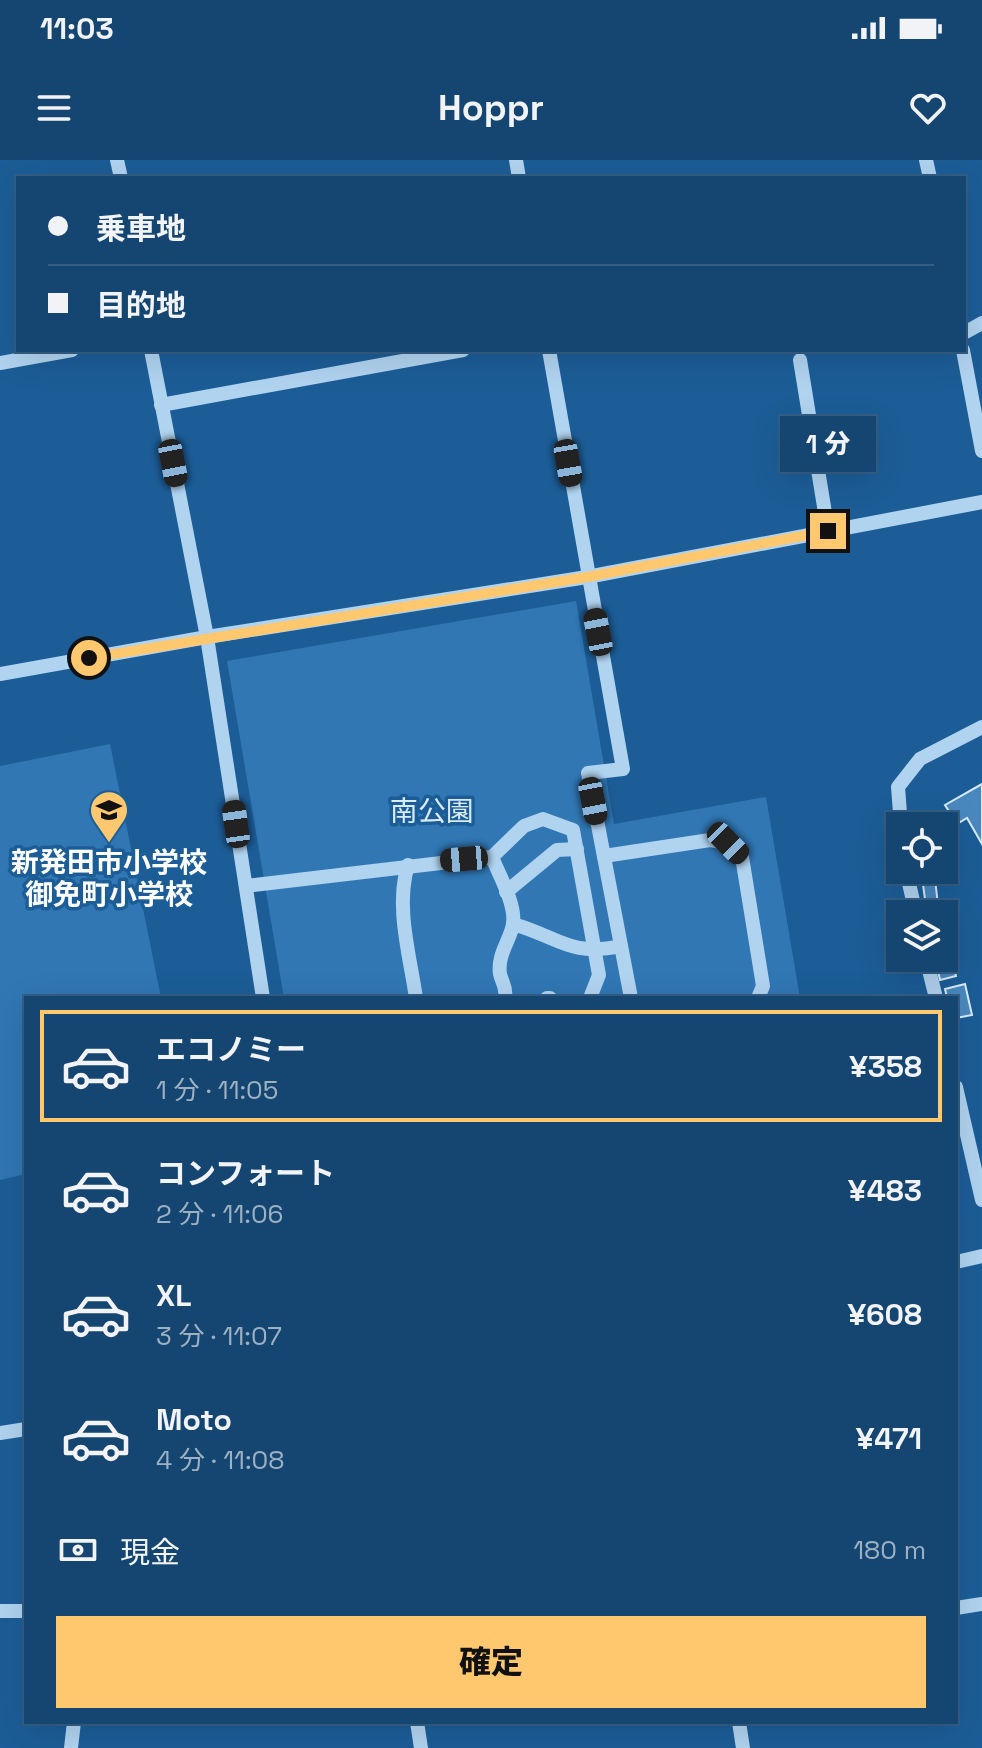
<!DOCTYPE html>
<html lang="ja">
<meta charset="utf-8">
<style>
body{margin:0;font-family:"Space Grotesk","Noto Sans JP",sans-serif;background:#1e4d76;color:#f1f3f6;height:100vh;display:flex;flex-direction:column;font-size:30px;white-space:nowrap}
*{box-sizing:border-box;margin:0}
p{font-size:26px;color:#9db1c3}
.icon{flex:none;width:44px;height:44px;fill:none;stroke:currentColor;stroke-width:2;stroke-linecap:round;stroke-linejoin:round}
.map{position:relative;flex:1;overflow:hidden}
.panel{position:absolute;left:24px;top:836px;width:934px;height:728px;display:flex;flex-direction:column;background:#154671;border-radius:0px;box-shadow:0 8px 32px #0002,0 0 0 2px #345e84}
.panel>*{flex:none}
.hud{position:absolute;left:16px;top:16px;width:950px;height:176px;border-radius:0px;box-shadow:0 8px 32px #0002,0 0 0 2px #345e84;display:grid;align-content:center;height:176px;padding:0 32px;background:#154671}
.controls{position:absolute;left:886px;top:652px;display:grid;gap:16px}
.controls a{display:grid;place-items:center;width:72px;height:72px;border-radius:0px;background:#154671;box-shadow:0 8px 32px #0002,0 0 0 2px #345e84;font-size:40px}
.end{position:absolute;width:36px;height:36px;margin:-18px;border:10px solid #ffc86f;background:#111;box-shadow:0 0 0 4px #111}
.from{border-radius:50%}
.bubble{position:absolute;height:56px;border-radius:0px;background:#154671;box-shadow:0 8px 32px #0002,0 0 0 2px #345e84;font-size:26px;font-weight:800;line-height:56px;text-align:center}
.car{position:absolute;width:24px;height:48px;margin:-24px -12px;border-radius:10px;box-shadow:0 0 6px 2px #0007;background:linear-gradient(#222 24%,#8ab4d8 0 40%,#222 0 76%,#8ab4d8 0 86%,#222 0)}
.hud b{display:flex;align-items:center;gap:28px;height:76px;font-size:30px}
.hud b+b{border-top:2px solid #345e84}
.hud i{width:20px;height:20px;background:#f1f3f6}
ul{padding:14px 0 0;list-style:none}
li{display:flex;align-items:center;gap:24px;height:112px;margin:0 16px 12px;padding:0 16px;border:4px solid transparent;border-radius:0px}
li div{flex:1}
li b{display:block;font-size:30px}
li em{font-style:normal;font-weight:800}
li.current{border-color:#ffc86f}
li>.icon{width:72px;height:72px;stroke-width:1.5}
.pay{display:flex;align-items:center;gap:20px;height:88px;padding:0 32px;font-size:30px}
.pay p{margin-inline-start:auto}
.action{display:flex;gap:16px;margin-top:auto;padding:16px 32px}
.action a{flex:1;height:92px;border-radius:0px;background:#ffc86f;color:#111;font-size:32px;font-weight:800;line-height:92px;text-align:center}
.status{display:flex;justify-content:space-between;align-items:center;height:56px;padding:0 40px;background:#154671;direction:ltr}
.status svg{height:22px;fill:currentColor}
header{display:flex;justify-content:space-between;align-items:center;height:104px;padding:0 32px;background:#154671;font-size:36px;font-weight:800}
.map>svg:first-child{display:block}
.green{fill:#3077b4}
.building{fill:#4988bf;stroke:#d7ebfb;stroke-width:2}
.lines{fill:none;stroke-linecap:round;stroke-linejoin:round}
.minor{stroke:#b0d3f0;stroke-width:14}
.route{stroke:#ffc86f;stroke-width:10}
.labels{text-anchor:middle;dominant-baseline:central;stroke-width:7;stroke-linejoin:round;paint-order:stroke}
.park-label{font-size:28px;fill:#d7ebfb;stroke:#1c5d97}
.poi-label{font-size:28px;font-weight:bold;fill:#fff;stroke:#1c5d97}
</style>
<div class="status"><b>11:03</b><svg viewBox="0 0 49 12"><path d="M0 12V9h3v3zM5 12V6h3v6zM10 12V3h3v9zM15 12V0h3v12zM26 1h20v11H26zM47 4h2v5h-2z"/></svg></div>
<header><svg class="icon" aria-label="menu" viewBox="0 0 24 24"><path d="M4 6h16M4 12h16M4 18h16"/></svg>Hoppr<svg class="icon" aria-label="heart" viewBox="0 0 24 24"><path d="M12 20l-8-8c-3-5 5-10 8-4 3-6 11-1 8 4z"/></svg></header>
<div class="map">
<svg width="982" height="1588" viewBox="0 0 982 1588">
<rect width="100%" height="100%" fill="#1c5d97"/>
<g class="green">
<polygon points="576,441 614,664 766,637 800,838 284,838 227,501"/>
<polygon points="110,584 161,838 26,838 26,1014 0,1020 0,606"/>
</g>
<g class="building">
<polygon points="982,624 982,684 967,658 957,664 945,645"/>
<polygon points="921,710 934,710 939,754 927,754"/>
<polygon points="950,791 956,816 940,820 935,798 944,798 944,793"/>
<polygon points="965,824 972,855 956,858 956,838 947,838 945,829"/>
</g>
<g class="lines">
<g class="minor">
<polyline points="117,0 121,18"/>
<polyline points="516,0 519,18"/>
<polyline points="926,0 930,18"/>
<polyline points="964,173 982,163"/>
<polyline points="151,190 207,477 263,838"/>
<polyline points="549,190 623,609 588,613 631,838"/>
<polyline points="963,190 982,291"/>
<polyline points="800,200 828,371"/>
<polyline points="0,203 72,190"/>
<polyline points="161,245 463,190"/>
<polyline points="0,514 207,477 587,417 982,342"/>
<polyline points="901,666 898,627 920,599 982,567"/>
<polyline points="604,696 710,680 728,683 742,697 763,826 758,838"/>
<path d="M408 705C395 746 410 796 416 838"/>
<polyline points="906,710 916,754"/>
<polyline points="246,726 492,697"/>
<polyline points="506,732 557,690 577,689"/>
<path d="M513 764C559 777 569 797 621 786"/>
<polyline points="926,798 936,838"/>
<path d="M505 838C507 827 502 823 500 814 497 794 511 779 513 764 516 744 499 715 492 697L524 666 543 659 573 670 599 815 590 838"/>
<polyline points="547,838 550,838"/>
<polyline points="956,927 982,1040"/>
<polyline points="956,1102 982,1096"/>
<polyline points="0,1273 26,1269"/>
<polyline points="956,1448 982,1444"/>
<polyline points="0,1451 26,1451"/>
<polyline points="417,1562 421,1588"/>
<polyline points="739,1562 743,1588"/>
<polyline points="71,1588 74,1562"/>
</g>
</g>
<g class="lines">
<polyline class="route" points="89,498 587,417 828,371"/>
</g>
<defs>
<symbol id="school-pin" viewBox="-11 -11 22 30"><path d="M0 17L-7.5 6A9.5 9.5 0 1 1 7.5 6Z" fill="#ffc86f" stroke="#1c5d97"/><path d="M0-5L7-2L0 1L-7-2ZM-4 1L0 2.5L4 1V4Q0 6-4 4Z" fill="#111"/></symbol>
</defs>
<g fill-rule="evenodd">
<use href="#school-pin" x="87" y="628" width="44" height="60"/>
</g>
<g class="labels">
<g class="park-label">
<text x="432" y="651">南公園</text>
</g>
<g class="poi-label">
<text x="109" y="702">新発田市小学校<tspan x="109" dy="32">御免町小学校</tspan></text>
</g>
</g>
</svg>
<div class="controls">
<a><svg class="icon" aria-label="locate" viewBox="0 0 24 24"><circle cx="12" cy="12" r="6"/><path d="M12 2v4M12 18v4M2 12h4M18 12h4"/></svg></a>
<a><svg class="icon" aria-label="layers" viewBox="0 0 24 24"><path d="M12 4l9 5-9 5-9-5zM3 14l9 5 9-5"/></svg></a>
</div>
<i class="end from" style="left:89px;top:498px"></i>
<i class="end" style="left:828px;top:371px"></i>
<div class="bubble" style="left:780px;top:256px;width:96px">1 分</div>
<i class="car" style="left:173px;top:303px;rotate:169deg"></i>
<i class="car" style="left:568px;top:303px;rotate:170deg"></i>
<i class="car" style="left:598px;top:472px;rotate:349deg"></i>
<i class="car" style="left:593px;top:641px;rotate:169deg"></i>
<i class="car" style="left:236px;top:664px;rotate:352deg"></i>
<i class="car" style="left:728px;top:683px;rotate:135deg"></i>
<i class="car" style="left:464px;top:699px;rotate:265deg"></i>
<div class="hud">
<b><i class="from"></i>乗車地</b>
<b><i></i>目的地</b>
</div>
<section class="panel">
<ul>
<li class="current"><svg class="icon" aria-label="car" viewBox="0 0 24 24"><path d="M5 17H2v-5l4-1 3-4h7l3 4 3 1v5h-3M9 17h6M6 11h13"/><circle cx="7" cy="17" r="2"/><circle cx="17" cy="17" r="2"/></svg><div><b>エコノミー</b><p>1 分 · 11:05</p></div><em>¥358</em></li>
<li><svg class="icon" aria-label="car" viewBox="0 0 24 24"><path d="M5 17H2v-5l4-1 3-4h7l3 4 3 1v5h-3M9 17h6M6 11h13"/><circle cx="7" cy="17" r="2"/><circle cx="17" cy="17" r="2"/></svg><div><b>コンフォート</b><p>2 分 · 11:06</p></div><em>¥483</em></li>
<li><svg class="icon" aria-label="car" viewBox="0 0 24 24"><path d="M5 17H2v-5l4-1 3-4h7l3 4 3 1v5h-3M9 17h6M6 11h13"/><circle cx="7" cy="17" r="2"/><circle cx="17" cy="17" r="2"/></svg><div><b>XL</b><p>3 分 · 11:07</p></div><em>¥608</em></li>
<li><svg class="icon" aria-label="car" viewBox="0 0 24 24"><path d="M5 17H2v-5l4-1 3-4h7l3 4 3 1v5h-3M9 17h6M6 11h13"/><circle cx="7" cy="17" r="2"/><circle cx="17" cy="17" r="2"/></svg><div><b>Moto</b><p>4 分 · 11:08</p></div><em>¥471</em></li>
</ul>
<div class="pay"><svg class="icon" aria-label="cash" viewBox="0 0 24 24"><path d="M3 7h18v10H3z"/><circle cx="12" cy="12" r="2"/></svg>現金<p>180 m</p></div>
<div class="action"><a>確定</a></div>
</section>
</div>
